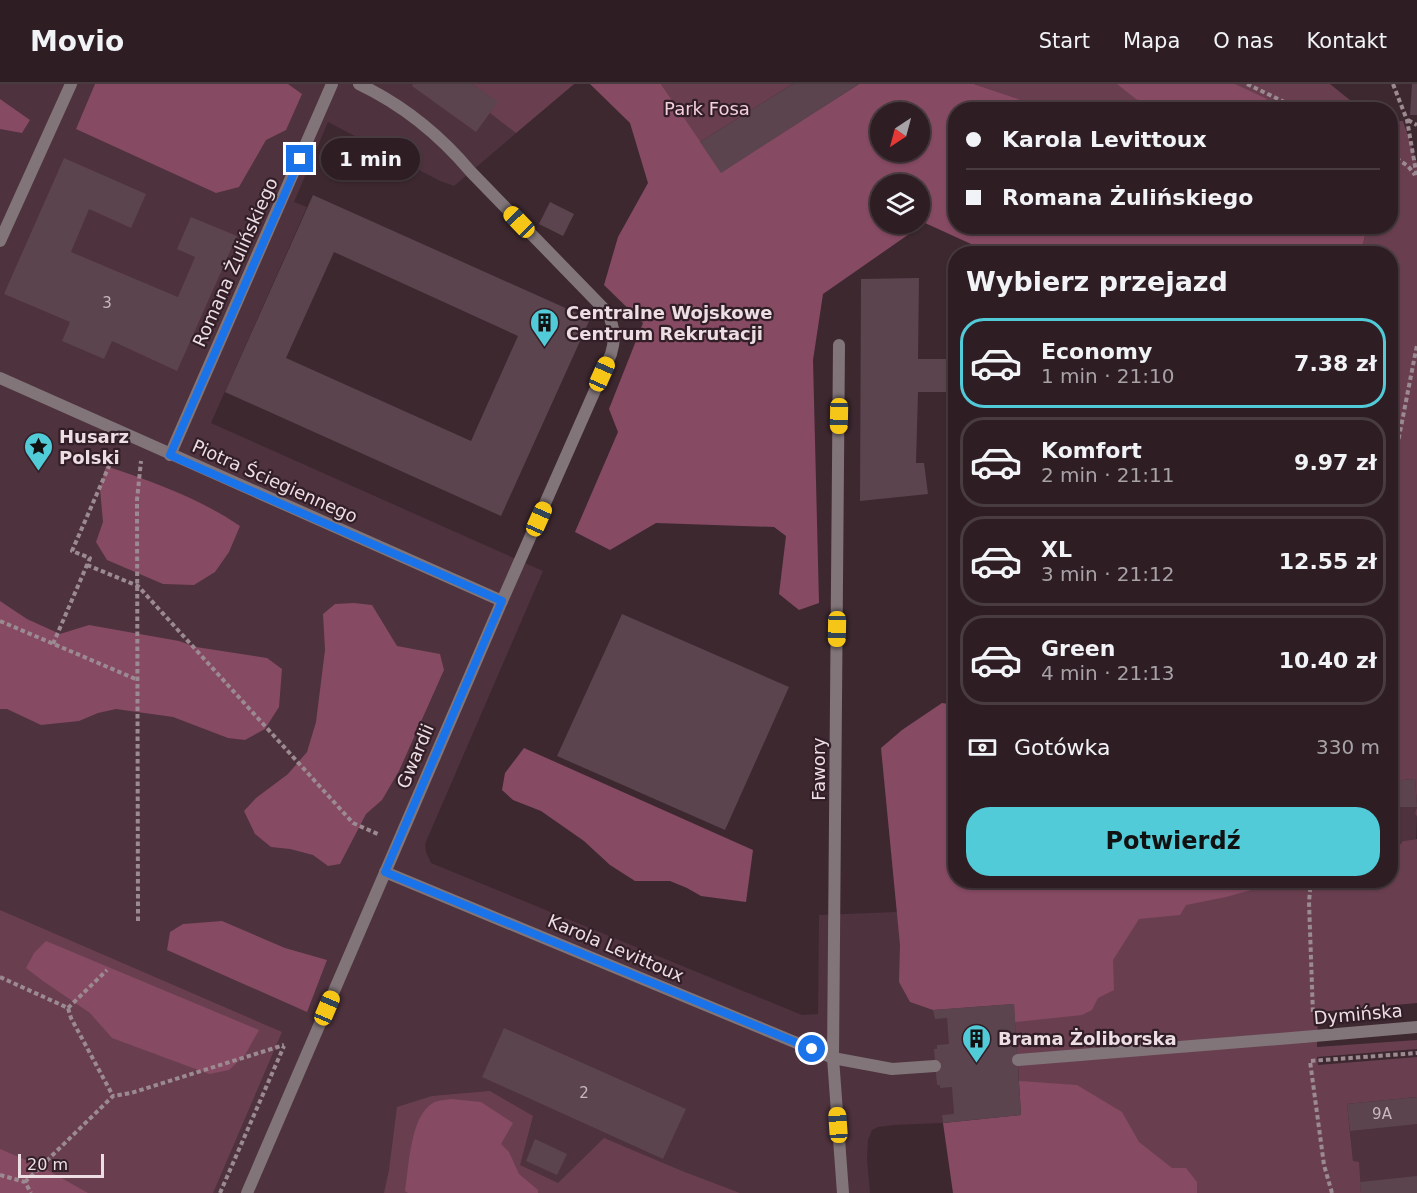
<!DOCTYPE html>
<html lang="pl">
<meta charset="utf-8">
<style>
body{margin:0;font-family:"DejaVu Sans",sans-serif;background:#36272c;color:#f1f3f6;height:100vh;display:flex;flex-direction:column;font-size:22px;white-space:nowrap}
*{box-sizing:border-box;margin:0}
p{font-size:20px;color:#a7a2a6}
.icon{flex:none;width:33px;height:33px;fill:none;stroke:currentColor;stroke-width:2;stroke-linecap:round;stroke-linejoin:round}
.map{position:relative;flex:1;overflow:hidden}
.sheet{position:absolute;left:948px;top:162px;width:450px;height:642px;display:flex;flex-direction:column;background:#2e1e24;border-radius:24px;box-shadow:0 2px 4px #0004,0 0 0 2px #493c41}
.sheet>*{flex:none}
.top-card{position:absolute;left:948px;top:18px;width:450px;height:132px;border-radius:24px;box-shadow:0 2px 4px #0004,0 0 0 2px #493c41;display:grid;align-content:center;height:132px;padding:0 18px;background:#2e1e24}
.needle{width:39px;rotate:216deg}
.tools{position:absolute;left:870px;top:18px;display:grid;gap:12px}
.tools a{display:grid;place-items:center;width:60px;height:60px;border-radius:50%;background:#2e1e24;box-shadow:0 2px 4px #0004,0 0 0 2px #493c41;font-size:30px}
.scale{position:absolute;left:18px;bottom:15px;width:86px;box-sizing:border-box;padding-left:6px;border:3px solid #eddee3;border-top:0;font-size:16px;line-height:21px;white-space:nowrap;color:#eddee3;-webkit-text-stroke:4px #321e26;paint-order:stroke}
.end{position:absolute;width:27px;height:27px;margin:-14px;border:8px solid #1a73e8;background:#fff;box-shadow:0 0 0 3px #fff}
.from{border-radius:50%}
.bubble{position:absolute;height:42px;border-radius:21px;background:#2e1e24;box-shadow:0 2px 4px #0004,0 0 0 2px #493c41;font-size:20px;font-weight:800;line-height:42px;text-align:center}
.car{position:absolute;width:18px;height:36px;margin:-18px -9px;border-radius:8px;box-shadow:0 0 4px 2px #0007;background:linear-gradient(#f5c518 24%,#345 0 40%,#f5c518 0 76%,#345 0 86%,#f5c518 0)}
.top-card b{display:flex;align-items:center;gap:21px;height:57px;font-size:22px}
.top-card b+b{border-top:2px solid #493c41}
.top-card i{width:15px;height:15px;background:#f1f3f6}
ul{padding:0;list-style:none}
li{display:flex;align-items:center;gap:18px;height:90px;margin:0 12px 9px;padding:0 6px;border:3px solid #493c41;border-radius:24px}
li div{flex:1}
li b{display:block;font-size:22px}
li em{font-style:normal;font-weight:800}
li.on{border-color:#52cbd8}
li>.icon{width:54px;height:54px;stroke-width:1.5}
h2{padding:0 18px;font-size:27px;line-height:72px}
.pay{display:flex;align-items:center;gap:15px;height:66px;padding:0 18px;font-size:22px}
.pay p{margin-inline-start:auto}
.button{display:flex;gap:12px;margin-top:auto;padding:12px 18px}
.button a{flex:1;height:69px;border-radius:24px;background:#52cbd8;color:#111;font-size:24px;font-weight:800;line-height:69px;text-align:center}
header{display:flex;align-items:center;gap:36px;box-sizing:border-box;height:84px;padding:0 30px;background:#2e1e24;border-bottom:2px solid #493c41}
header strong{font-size:28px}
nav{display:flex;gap:33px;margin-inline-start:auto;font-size:21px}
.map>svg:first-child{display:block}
.built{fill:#4e323d}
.green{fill:#693f4f}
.forest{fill:#864a63;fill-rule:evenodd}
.building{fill:#5b444d;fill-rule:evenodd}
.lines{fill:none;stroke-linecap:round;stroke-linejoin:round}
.path{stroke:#9c8a91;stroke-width:4;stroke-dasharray:4.5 3;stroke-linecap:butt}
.service{stroke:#817579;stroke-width:12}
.minor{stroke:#817579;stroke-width:12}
.route{stroke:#1a73e8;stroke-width:8}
.labels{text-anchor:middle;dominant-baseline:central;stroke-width:4.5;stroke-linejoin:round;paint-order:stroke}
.number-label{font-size:15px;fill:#c8b8be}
.park-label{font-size:18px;fill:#f6cfdd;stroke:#321e26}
.street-label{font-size:18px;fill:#eddee3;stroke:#321e26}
.poi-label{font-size:18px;font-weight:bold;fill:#eddee3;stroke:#321e26;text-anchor:start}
</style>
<header>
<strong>Movio</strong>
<nav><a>Start</a><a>Mapa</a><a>O nas</a><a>Kontakt</a></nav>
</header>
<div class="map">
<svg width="1417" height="1109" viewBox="0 0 1417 1109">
<rect width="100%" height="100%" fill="#3d2830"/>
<g class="built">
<polygon points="0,0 574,0 454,102 440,97 328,38 294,118 307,123 211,339 543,487 425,760 426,768 431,779 802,931 818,930 819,831 1073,821 1014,925 1021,1031 943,1039 894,1041 878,1043 872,1046 868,1056 867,1075 870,1109 0,1109"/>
<polygon points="1415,695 1417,723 1415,729 1417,733 1416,755 1403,757 1397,764 1391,765 1391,697"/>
<polygon points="1417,1013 1417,1109 1361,1109 1360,1098 1353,1077 1347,1020"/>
</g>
<g class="green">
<polygon points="472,0 574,0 516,49 490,29 497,18"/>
<polygon points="661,0 793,0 700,58"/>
<polygon points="974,0 1330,0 1361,25 1048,25"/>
<polygon points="1391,37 1403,37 1417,79 1417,733 1415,729 1417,723 1415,695 1390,697 1390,170 1361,170 1367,143 1390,142"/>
<polygon points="1417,755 1417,919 1318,928 1317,963 1417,956 1417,965 1317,973 1318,981 1417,973 1417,1013 1347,1020 1353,1077 1359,1078 1361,1109 1093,1109 1021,1024 1014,925 1071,797 1390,796 1391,765 1397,764 1403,757"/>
<polygon points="0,826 282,948 213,1109 0,1109"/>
<polygon points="490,1007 533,1032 520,1081 558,1099 604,1054 682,1087 740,1109 384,1109 389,1086 397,1023 432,1012"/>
</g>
<g class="forest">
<polygon points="95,0 288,0 302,10 286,46 266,56 239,103 216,109 76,45"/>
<path d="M590 0H661L721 88 859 0H974L1048 25 956 26V142L1367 143 1361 169 993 170 925 139 823 210 813 276 819 519 799 526 779 510 786 452 774 443 656 439 610 466 575 448 618 348 609 325 643 239 604 201 618 153 648 99 630 39ZM880 28H920V68H880ZM880 100H920V140H880Z"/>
<polygon points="1117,0 1235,0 1267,15 1253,25 1162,25 1136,15"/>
<polygon points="0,15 30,36 22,49 0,45"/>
<path d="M106 382C153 398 199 414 240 442L229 468 215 488 194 501 163 500 107 476 96 458 103 438 100 405Z"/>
<polygon points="0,517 27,535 60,550 89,541 179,557 196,563 267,574 282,585 279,623 265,645 245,656 228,654 173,633 116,625 98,629 79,637 41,641 7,625 0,625"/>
<polygon points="354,519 372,521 397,562 440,570 444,586 399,687 382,716 366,730 340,780 328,782 313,771 290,765 271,763 255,750 244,727 256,714 288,690 307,668 316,638 325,566 323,530 335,520"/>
<polygon points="942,619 955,621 956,796 1275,797 1269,801 1226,813 1186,821 1180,831 1139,835 1113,876 1114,906 1098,914 1092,926 1082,931 1015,938 1014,920 933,926 910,918 899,898 900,861 881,664 902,646"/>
<polygon points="524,664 753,766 746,818 701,812 687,804 670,797 635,797 610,781 584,757 541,727 513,716 502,706 505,689"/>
<polygon points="222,837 285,864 327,876 307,928 167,866 170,848 183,840"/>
<polygon points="46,857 259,946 245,971 229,986 209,990 112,954 90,929 43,897 26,884 34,869"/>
<polygon points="1019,997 1077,1001 1122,1028 1139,1058 1172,1084 1186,1084 1197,1098 1197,1109 953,1109 943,1039 1021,1031"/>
<path d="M451 1015 481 1018 513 1039 501 1060 509 1068 519 1090 538 1106V1109H408L405 1107C409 1083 410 1032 433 1019 438 1016 446 1016 451 1015Z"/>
<polygon points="0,1065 42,1083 88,1109 0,1109"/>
</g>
<g class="building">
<polygon points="413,0 472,0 498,18 476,48 412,2"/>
<polygon points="793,0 859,0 721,89 700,58"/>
<polygon points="1412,0 1417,0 1417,31 1410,31"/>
<polygon points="64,74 146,110 131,144 89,125 71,168 178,213 195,173 177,165 191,133 237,152 177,287 112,257 104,275 62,257 70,238 4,210"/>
<path d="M313 111 590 235 501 432 225 308ZM334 168 518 252 471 357 286 274Z"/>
<polygon points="550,118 574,130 563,152 539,140"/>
<polygon points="919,194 918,275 956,275 956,308 918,308 916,379 924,379 928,410 860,417 861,195"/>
<polygon points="622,530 789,603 725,746 557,672"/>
<polygon points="1415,695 1417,723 1390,723 1390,697"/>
<polygon points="1014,920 1021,1031 943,1039 942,1031 954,1030 952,1003 940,1004 940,1001 937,1001 934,965 937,965 937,961 949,960 947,934 935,935 933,926"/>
<polygon points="504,944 686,1025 663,1075 482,993"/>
<polygon points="1417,1013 1417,1040 1350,1047 1347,1020"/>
<polygon points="535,1055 567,1070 557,1091 526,1077"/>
<polygon points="1417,1092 1417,1109 1361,1109 1360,1098"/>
</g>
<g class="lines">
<g class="path">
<polyline points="1247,0 1301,26"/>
<polyline points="1393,0 1407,36 1417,93"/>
<polyline points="1408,36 1417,41"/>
<polyline points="1390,70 1408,82 1415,91"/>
<polyline points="1390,399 1417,261"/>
<polyline points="87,481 138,502 353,739 380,751"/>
<polyline points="0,537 138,596"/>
<polyline points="53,560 90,474 72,467 116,366"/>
<polyline points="1311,796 1309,818 1313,931"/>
<polyline points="138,837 137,416 141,377"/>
<polyline points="0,893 68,924 71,934 113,1012"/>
<polyline points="68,924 107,886"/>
<polyline points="0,1091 25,1098 31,1109"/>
<polyline points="25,1098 113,1012 131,1009 284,961"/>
<polyline points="220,1109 284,962"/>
<polyline points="1332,1109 1324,1081 1310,977 1417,969"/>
</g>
<g class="service">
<polyline points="0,157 71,0"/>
<polyline points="839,261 833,974 843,1109"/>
<polyline points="0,294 502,517"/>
<polyline points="170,371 332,0"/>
<polyline points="385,788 833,974 892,985 935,982"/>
<polyline points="1018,976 1303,953"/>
<path d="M247 1109 502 517 611 270C616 254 614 244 608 229L471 88C440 51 403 21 359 0"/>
</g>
<polyline class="minor" points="1303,953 1417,943"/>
</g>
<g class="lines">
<polyline class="route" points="300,75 170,371 502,517 385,788 812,965"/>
</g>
<defs>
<symbol id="building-pin" viewBox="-11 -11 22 30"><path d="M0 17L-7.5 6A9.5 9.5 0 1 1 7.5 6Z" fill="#52cbd8" stroke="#321e26"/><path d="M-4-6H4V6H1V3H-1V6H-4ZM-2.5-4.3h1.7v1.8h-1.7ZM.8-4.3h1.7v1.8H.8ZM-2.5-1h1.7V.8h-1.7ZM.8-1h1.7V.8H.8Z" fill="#111"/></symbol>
<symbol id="sight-pin" viewBox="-11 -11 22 30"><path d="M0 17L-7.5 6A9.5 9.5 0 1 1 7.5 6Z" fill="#52cbd8" stroke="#321e26"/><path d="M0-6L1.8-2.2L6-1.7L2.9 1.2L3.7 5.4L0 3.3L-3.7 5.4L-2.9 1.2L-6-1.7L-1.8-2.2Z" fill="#111"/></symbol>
</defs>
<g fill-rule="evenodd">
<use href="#building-pin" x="528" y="222" width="33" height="45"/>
<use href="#sight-pin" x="22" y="346" width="33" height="45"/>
<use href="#building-pin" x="960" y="938" width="33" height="45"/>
</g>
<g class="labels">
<g class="number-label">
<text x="107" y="219">3</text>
<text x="584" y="1009">2</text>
<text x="1382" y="1030">9A</text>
</g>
<g class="park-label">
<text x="707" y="24">Park Fosa</text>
</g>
<g class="street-label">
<text transform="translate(235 178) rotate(-66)">Romana Żulińskiego</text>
<text transform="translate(275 397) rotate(24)">Piotra Ściegiennego</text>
<text transform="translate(415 672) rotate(-67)">Gwardii</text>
<text transform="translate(818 685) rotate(-90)">Fawory</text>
<text transform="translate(616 864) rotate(23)">Karola Levittoux</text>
<text transform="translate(1358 930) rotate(-5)">Dymińska</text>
</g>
<g class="poi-label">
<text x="566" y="228">Centralne Wojskowe<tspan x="566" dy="21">Centrum Rekrutacji</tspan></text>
<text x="59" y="352">Husarz<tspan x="59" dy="21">Polski</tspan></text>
<text x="998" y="954">Brama Żoliborska</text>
</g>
</g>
</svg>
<div class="tools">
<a><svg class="needle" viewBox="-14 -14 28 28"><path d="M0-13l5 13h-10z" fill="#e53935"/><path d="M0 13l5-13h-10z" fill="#a7a2a6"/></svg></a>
<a><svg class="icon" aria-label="layers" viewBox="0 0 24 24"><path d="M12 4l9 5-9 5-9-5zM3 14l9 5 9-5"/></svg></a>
</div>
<div class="scale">20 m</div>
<i class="end from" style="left:812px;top:965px"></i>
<i class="end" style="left:300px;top:75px"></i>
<div class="bubble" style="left:321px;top:54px;width:99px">1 min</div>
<i class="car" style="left:519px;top:138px;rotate:316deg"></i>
<i class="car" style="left:602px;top:290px;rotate:24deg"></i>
<i class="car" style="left:839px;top:332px;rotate:181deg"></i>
<i class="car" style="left:539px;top:435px;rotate:24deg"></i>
<i class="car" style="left:837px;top:545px;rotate:181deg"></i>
<i class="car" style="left:327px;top:924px;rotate:23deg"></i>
<i class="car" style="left:838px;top:1041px;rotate:356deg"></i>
<div class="top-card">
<b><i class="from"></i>Karola Levittoux</b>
<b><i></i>Romana Żulińskiego</b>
</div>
<section class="sheet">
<h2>Wybierz przejazd</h2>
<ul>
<li class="on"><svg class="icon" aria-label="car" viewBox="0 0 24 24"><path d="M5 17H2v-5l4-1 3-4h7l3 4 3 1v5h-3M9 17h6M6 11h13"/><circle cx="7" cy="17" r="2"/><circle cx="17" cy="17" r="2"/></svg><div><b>Economy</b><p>1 min · 21:10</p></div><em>7.38 zł</em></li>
<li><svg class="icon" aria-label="car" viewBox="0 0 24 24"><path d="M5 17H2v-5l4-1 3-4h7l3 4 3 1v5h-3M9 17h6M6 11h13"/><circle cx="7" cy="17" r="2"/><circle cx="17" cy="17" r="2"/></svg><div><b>Komfort</b><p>2 min · 21:11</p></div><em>9.97 zł</em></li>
<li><svg class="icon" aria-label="car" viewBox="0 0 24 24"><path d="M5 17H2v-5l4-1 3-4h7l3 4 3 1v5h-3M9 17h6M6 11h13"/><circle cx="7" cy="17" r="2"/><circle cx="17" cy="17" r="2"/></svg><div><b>XL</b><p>3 min · 21:12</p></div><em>12.55 zł</em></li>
<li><svg class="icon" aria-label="car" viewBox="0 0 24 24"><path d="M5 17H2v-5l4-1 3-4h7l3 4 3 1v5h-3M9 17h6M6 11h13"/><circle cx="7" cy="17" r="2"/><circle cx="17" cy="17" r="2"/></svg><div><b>Green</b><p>4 min · 21:13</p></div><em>10.40 zł</em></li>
</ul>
<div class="pay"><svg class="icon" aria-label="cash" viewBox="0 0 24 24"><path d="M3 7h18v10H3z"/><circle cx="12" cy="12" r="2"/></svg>Gotówka<p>330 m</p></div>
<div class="button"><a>Potwierdź</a></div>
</section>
</div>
